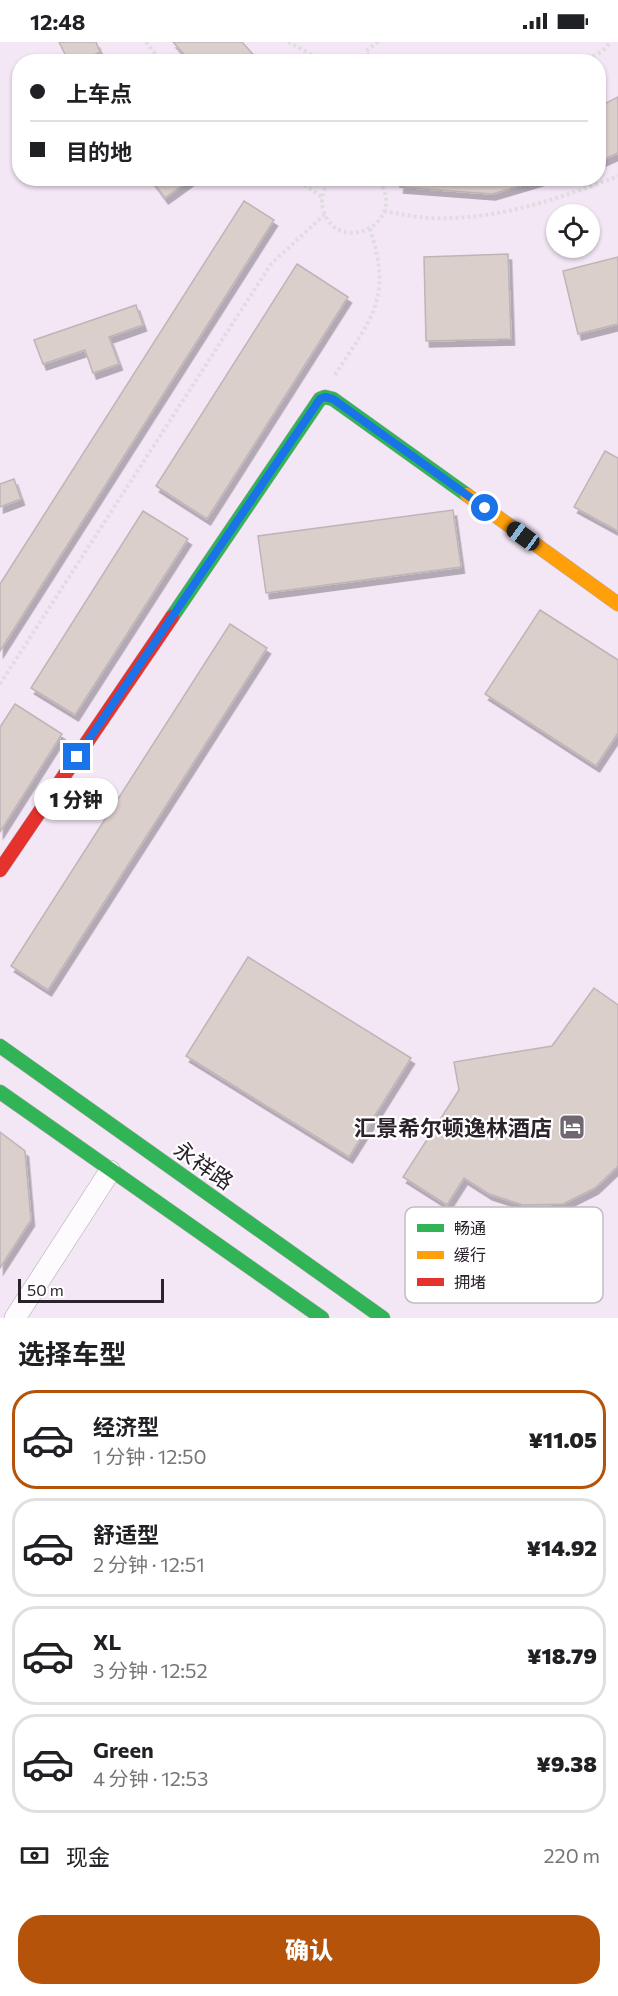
<!DOCTYPE html>
<html lang="zh">
<meta charset="utf-8">
<style>
body{margin:0;font-family:Commissioner,"Noto Sans SC",sans-serif;background:#f2f2f2;color:#202124;height:100vh;display:flex;flex-direction:column;font-size:22px;white-space:nowrap}
*{box-sizing:border-box;margin:0}
p{font-size:20px;color:#757577}
.icon{flex:none;width:33px;height:33px;fill:none;stroke:currentColor;stroke-width:2;stroke-linecap:round;stroke-linejoin:round}
.map{position:relative;height:1276px;overflow:hidden}
.side{display:flex;flex-direction:column;background:#fff;flex:1}
.side>*{flex:none}
.banner{position:absolute;left:12px;top:12px;width:594px;height:132px;border-radius:24px;box-shadow:0 2px 4px #0004;display:grid;align-content:center;height:132px;padding:0 18px;background:#fff}
.controls{position:absolute;left:546px;top:162px;display:grid;gap:12px}
.controls a{display:grid;place-items:center;width:54px;height:54px;border-radius:50%;background:#fff;box-shadow:0 2px 4px #0004;font-size:30px}
.scale{position:absolute;left:18px;bottom:15px;width:146px;box-sizing:border-box;padding-left:6px;border:3px solid #2b222c;border-top:0;font-size:16px;line-height:21px;white-space:nowrap;color:#2b222c;-webkit-text-stroke:4px #fff;paint-order:stroke}
.end{position:absolute;width:27px;height:27px;margin:-14px;border:8px solid #1a73e8;background:#fff;box-shadow:0 0 0 3px #fff}
.from{border-radius:50%}
.bubble{position:absolute;height:42px;border-radius:21px;background:#fff;box-shadow:0 2px 4px #0004;font-size:20px;font-weight:800;line-height:42px;text-align:center}
.car{position:absolute;width:18px;height:36px;margin:-18px -9px;border-radius:8px;box-shadow:0 0 4px 2px #0007;background:linear-gradient(#222 24%,#8ab4d8 0 40%,#222 0 76%,#8ab4d8 0 86%,#222 0)}
.banner b{display:flex;align-items:center;gap:21px;height:57px;font-size:22px}
.banner b+b{border-top:2px solid #e0e0e0}
.banner i{width:15px;height:15px;background:#202124}
ul{padding:0;list-style:none}
li{display:flex;align-items:center;gap:18px;height:99px;margin:0 12px 9px;padding:0 6px;border:3px solid #e0e0e0;border-radius:24px}
li div{flex:1}
li b{display:block;font-size:22px}
li em{font-style:normal;font-weight:800}
li.selected{border-color:#b45309}
li>.icon{width:54px;height:54px;stroke-width:1.5}
h2{padding:0 18px;font-size:27px;line-height:72px}
.pay{display:flex;align-items:center;gap:15px;height:66px;padding:0 18px;font-size:22px}
.pay p{margin-inline-start:auto}
.button{display:flex;gap:12px;margin-top:auto;padding:12px 18px}
.button a{flex:1;height:69px;border-radius:24px;background:#b45309;color:#fff;font-size:24px;font-weight:800;line-height:69px;text-align:center}
.status{display:flex;justify-content:space-between;align-items:center;height:42px;padding:0 30px;background:#fff;direction:ltr}
.status svg{height:16px;fill:currentColor}
.map>svg:first-child{display:block}
.building{fill:#dbcfcc;stroke:#beb5b6;stroke-width:1.5;filter:url(#shadow)}
.lines{fill:none;stroke-linecap:round;stroke-linejoin:round}
.street-casing{stroke:#b0a6b2;stroke-width:22}
.fast-casing{stroke:#b0a6b2;stroke-width:15}
.slow-casing{stroke:#b0a6b2;stroke-width:15}
.jam-casing{stroke:#b0a6b2;stroke-width:15}
.path{stroke:#e0dde1;stroke-width:4;stroke-dasharray:3 3;stroke-linecap:butt}
.street{stroke:#fdfbfe;stroke-width:21}
.fast{stroke:#30b455;stroke-width:14}
.slow{stroke:#ff9f0a;stroke-width:14}
.jam{stroke:#e5322d;stroke-width:14}
.route{stroke:#1a73e8;stroke-width:8}
.labels{text-anchor:middle;dominant-baseline:central;stroke-width:4.5;stroke-linejoin:round;paint-order:stroke}
.poi-label{font-size:22px;font-weight:bold;fill:#2b222c;stroke:#fff;text-anchor:end}
.street-label{font-size:22px;fill:#2b222c;stroke:#fff}
.key{fill:#fff;stroke:#bfbdc0;stroke-width:1.5}
.key-label{font-size:16px;fill:#2b222c}
</style>
<div class="status"><b>12:48</b><svg viewBox="0 0 49 12"><path d="M0 12V9h3v3zM5 12V6h3v6zM10 12V3h3v9zM15 12V0h3v12zM26 1h20v11H26zM47 4h2v5h-2z"/></svg></div>
<div class="map">
<svg width="618" height="1276" viewBox="0 0 618 1276">
<defs>
<filter id="shadow"><feDropShadow dx="3.5" dy="6" stdDeviation="0" flood-color="#0004"/></filter>
</defs>
<rect width="100%" height="100%" fill="#f3e6f5"/>
<g class="building">
<polygon points="59,0 96,0 100,10 80,20 69,20"/>
<polygon points="173,0 242,0 260,20 191,20"/>
<polygon points="618,55 618,111 598,120 598,65"/>
<polygon points="150,136 191,136 191,137 165,156"/>
<polygon points="401,136 546,136 492,152 400,145"/>
<polygon points="244,159 274,178 0,609 0,542"/>
<polygon points="508,212 511,297 426,299 424,215"/>
<polygon points="618,215 618,282 578,292 563,229"/>
<polygon points="297,222 348,255 207,477 156,444"/>
<polygon points="136,263 143,283 109,295 119,322 93,331 85,308 43,322 34,298"/>
<polygon points="605,409 618,416 618,489 574,465"/>
<polygon points="14,437 21,457 0,465 0,442"/>
<polygon points="453,468 461,525 266,551 258,494"/>
<polygon points="143,469 188,497 75,673 31,646"/>
<polygon points="540,568 618,618 618,691 596,724 485,652"/>
<polygon points="230,582 267,606 48,948 11,924"/>
<polygon points="15,662 62,692 0,790 0,685"/>
<polygon points="248,915 411,1016 349,1115 186,1014"/>
<polygon points="594,946 618,963 618,1124 616,1126 595,1146 563,1162 523,1163 489,1152 464,1136 447,1163 403,1135 459,1048 454,1020 552,1004"/>
<polygon points="0,1090 25,1109 31,1178 0,1226"/>
</g>
<g class="lines">
<defs>
<polyline id="street" points="15,1276 110,1129"/>
<g id="fast">
<polyline points="172,575 320,357 325,355 333,357 467,453"/>
<polyline points="0,1004 383,1276"/>
<polyline points="0,1050 322,1276"/>
</g>
<polyline id="slow" points="467,453 618,562"/>
<polyline id="jam" points="0,828 172,575"/>
</defs>
<use href="#street" class="street-casing"/>
<use href="#fast" class="fast-casing"/>
<use href="#slow" class="slow-casing"/>
<use href="#jam" class="jam-casing"/>
<g class="path">
<polyline points="146,0 162,20"/>
<polyline points="288,0 326,20"/>
<polyline points="370,20 366,9 378,0"/>
<polyline points="582,20 601,10 611,0"/>
<polyline points="294,136 322,155"/>
<path d="M332 136C324 145 320 155 323 167 336 216 412 181 377 136"/>
<path d="M384 169C399 172 415 175 430 176 495 179 558 157 618 134"/>
<path d="M335 333C371 276 393 258 370 187"/>
<polyline points="0,642 271,222 325,172"/>
</g>
<use href="#street" class="street"/>
<use href="#fast" class="fast"/>
<use href="#slow" class="slow"/>
<use href="#jam" class="jam"/>
</g>
<g class="lines">
<polyline class="route" points="77,715 320,357 325,355 333,357 485,466"/>
</g>
<defs>
<symbol id="hotel-square" viewBox="-11 -11 22 22"><rect x="-9" y="-9" width="18" height="18" rx="4" fill="#716772" stroke="#fff"/><path d="M-6-4.5h1.5V1H6V5H4.5V3h-9V5H-6ZM-4 0a1.8 1.8 0 1 1 3.6 0ZM.5 0V-2.5h3Q6-2.5 6 0Z" fill="#fff"/></symbol>
</defs>
<g fill-rule="evenodd">
<use href="#hotel-square" x="557" y="1070" width="30" height="30"/>
</g>
<g class="labels">
<g class="poi-label">
<text x="552" y="1085">汇景希尔顿逸林酒店</text>
</g>
<g class="street-label">
<text transform="translate(204 1123) rotate(35)">永祥路</text>
</g>
</g>
<rect x="405" y="1165" width="198" height="96" rx="9" class="key"/>
<rect x="417" y="1182" width="27" height="8" fill="#30b455"/>
<rect x="417" y="1209" width="27" height="8" fill="#ff9f0a"/>
<rect x="417" y="1236" width="27" height="8" fill="#e5322d"/>
<g class="key-label">
<text x="454" y="1192">畅通</text>
<text x="454" y="1219">缓行</text>
<text x="454" y="1246">拥堵</text>
</g>
</svg>
<div class="controls">
<a><svg class="icon" aria-label="locate" viewBox="0 0 24 24"><circle cx="12" cy="12" r="6"/><path d="M12 2v4M12 18v4M2 12h4M18 12h4"/></svg></a>
</div>
<div class="scale">50 m</div>
<i class="end from" style="left:485px;top:466px"></i>
<i class="end" style="left:77px;top:715px"></i>
<div class="bubble" style="left:34px;top:736px;width:84px">1 分钟</div>
<i class="car" style="left:523px;top:494px;rotate:306deg"></i>
<div class="banner">
<b><i class="from"></i>上车点</b>
<b><i></i>目的地</b>
</div>
</div>
<section class="side">
<h2>选择车型</h2>
<ul>
<li class="selected"><svg class="icon" aria-label="car" viewBox="0 0 24 24"><path d="M5 17H2v-5l4-1 3-4h7l3 4 3 1v5h-3M9 17h6M6 11h13"/><circle cx="7" cy="17" r="2"/><circle cx="17" cy="17" r="2"/></svg><div><b>经济型</b><p>1 分钟 · 12:50</p></div><em>¥11.05</em></li>
<li><svg class="icon" aria-label="car" viewBox="0 0 24 24"><path d="M5 17H2v-5l4-1 3-4h7l3 4 3 1v5h-3M9 17h6M6 11h13"/><circle cx="7" cy="17" r="2"/><circle cx="17" cy="17" r="2"/></svg><div><b>舒适型</b><p>2 分钟 · 12:51</p></div><em>¥14.92</em></li>
<li><svg class="icon" aria-label="car" viewBox="0 0 24 24"><path d="M5 17H2v-5l4-1 3-4h7l3 4 3 1v5h-3M9 17h6M6 11h13"/><circle cx="7" cy="17" r="2"/><circle cx="17" cy="17" r="2"/></svg><div><b>XL</b><p>3 分钟 · 12:52</p></div><em>¥18.79</em></li>
<li><svg class="icon" aria-label="car" viewBox="0 0 24 24"><path d="M5 17H2v-5l4-1 3-4h7l3 4 3 1v5h-3M9 17h6M6 11h13"/><circle cx="7" cy="17" r="2"/><circle cx="17" cy="17" r="2"/></svg><div><b>Green</b><p>4 分钟 · 12:53</p></div><em>¥9.38</em></li>
</ul>
<div class="pay"><svg class="icon" aria-label="cash" viewBox="0 0 24 24"><path d="M3 7h18v10H3z"/><circle cx="12" cy="12" r="2"/></svg>现金<p>220 m</p></div>
<div class="button"><a>确认</a></div>
</section>
